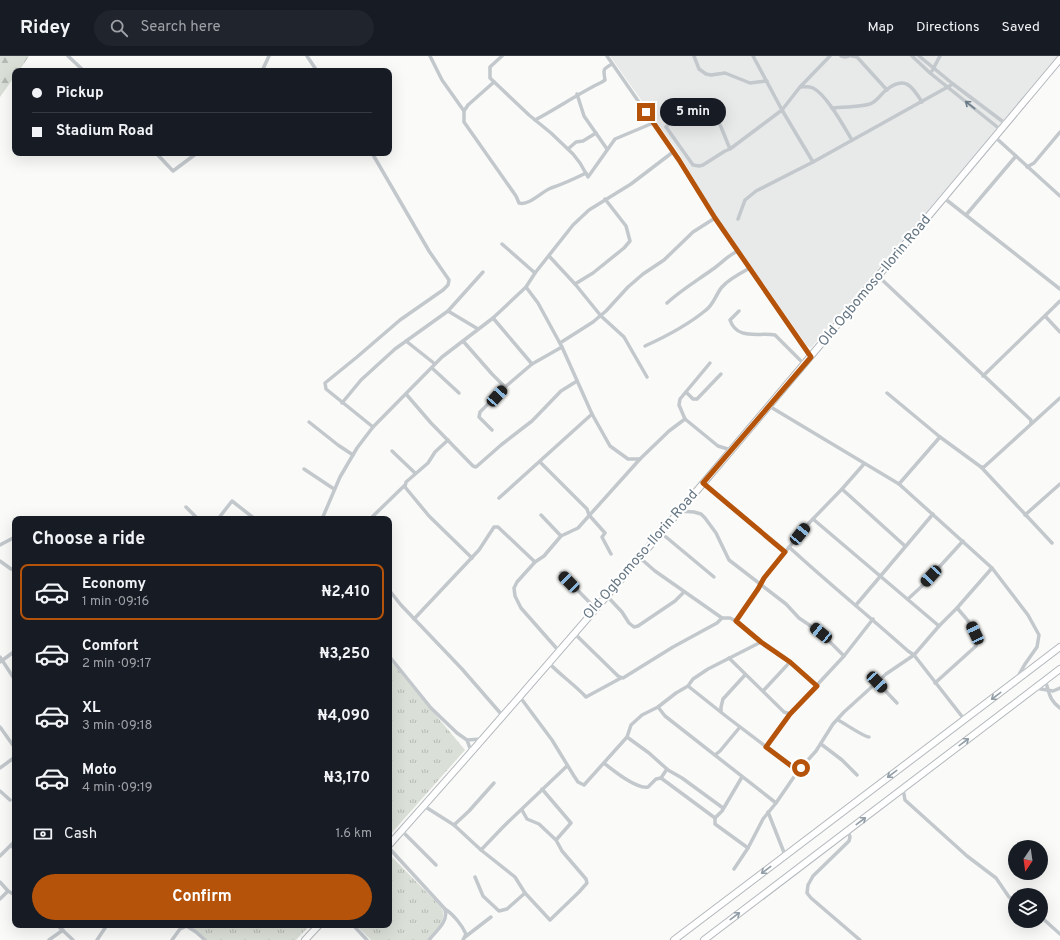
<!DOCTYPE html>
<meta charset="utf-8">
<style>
body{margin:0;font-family:Overpass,sans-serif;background:#20242c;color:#f1f3f6;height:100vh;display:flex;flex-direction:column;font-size:15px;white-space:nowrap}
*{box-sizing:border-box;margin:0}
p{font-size:13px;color:#9ea1a6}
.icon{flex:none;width:22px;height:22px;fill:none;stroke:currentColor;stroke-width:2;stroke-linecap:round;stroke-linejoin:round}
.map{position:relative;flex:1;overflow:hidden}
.sheet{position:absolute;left:12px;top:460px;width:380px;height:412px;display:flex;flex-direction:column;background:#171b24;border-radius:8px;box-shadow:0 4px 16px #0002}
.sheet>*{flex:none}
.hud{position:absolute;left:12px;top:12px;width:380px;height:88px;border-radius:8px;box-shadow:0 4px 16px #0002;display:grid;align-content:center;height:88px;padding:0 20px;background:#171b24}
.needle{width:26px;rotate:193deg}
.controls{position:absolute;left:1008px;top:784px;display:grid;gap:8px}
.controls a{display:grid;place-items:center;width:40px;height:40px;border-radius:50%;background:#171b24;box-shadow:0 4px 16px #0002;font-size:20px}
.end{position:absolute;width:18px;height:18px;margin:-9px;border:5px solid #b45309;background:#fff;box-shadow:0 0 0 2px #fff}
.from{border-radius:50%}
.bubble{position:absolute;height:28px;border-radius:14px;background:#171b24;box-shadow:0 4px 16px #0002;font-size:13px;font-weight:700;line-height:28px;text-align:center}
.car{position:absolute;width:12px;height:24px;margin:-12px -6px;border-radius:5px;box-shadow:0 0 3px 1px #0007;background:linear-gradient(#222 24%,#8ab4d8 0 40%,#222 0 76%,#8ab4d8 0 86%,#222 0)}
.hud b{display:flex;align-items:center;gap:14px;height:38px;font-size:15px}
.hud b+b{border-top:1px solid #363941}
.hud i{width:10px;height:10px;background:#f1f3f6}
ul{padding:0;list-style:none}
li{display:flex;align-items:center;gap:12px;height:56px;margin:0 8px 6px;padding:0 12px;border:2px solid transparent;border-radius:8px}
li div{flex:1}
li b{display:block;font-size:15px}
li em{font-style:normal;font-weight:700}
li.on{border-color:#b45309}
li>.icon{width:36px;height:36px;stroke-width:1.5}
h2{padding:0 20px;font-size:18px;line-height:48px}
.pay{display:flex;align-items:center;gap:10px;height:44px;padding:0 20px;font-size:15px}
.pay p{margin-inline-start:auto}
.button{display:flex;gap:8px;margin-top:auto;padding:8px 20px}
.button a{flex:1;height:46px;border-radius:24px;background:#b45309;color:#fff;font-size:16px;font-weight:700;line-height:46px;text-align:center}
header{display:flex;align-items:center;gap:24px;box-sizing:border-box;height:56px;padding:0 20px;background:#171b24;border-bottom:1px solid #363941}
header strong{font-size:19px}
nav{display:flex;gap:22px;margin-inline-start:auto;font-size:14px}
.search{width:280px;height:36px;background:#20242c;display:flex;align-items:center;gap:10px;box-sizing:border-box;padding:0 14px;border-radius:22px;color:#9ea1a6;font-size:15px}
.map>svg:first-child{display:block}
.built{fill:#e8e9e9}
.grass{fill:url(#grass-tufts)}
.forest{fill:url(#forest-firs)}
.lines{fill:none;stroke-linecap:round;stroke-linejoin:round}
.highway-casing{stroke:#b4b9bd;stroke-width:8}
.street{stroke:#c3c8cc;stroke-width:3.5}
.highway{stroke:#fff;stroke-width:6}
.oneway{stroke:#6a7a87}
.oneway2{stroke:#939fa8}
.route{stroke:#b45309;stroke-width:5}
.labels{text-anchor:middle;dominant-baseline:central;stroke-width:4;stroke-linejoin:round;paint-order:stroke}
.street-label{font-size:14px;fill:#657683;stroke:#fff}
</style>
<header>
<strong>Ridey</strong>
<div class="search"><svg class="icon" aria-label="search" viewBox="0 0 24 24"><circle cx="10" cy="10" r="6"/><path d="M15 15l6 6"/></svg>Search here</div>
<nav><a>Map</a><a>Directions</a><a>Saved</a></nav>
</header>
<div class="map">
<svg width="1060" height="884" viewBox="0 0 1060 884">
<defs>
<pattern id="grass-tufts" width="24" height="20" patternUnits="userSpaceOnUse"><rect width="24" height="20" fill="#dadfd7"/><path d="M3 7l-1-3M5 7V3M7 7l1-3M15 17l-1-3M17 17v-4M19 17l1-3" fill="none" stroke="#b4b9b4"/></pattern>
<pattern id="forest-firs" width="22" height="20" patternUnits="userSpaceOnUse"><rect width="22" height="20" fill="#dadfd7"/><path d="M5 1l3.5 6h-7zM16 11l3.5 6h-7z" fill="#b4b9b4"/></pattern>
</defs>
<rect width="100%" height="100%" fill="#fafaf8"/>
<polygon class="built" points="610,0 1059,0 811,292 807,290 709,149 678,96"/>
<g class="grass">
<polygon points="389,603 465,694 389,780"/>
<path d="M392 801 441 851C449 863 435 875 427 884H371L356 869H389V805Z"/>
<polygon points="189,869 310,869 296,884 206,884"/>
</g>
<polygon class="forest" points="0,0 29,0 19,15 15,15 15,20 0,41"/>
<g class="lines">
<defs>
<g id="highway">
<path d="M389 789C618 532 839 267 1060 3"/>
<polyline points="305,884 319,869"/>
<polyline points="674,884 1060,591"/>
<polyline points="704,884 1060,613"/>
</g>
</defs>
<use href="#highway" class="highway-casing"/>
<g class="street">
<polyline points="68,0 84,15"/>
<polyline points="307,0 317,15"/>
<polyline points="430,0 442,24 464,55"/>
<polyline points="502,0 490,11 490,22 529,59 551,77 573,98 580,107 588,121 615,83 653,67"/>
<polyline points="607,0 679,104 715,162 810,301"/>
<polyline points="694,0 699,13 706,18 711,19 725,17 750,27 767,25"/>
<polyline points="753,0 782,54 813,106"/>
<polyline points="841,0 845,1 849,0"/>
<polyline points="852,0 857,1 887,34"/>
<polyline points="912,0 930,17 1001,74"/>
<polyline points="919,0 953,28 1006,68"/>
<polyline points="262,15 269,0"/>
<polyline points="932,15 940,0"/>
<path d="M494 26 468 49 464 55V66L516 140 519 147C529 150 541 136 551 132 563 128 574 123 586 117"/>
<path d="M800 31C805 31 808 30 813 32 827 39 844 71 852 84"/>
<polyline points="577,38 584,60 607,93"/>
<path d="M832 52C841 51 866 51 872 47 878 44 881 38 886 34 905 19 912 30 922 46"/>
<path d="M535 64C558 52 579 37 602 26L605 24C603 13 603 13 612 8"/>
<polyline points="995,81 1060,140"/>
<polyline points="568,93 576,86 583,85 596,77"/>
<path d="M730 93 721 71 709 47 706 45C695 48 674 62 666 71L693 109 699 110 703 109 725 95 730 93 782 54 800 31 830 0"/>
<polyline points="156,97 173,115 197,97"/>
<polyline points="372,97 429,195 449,224 448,229 443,234 400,264 357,301 325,327 326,333 373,371"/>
<polyline points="1027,111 1034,107 1060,76"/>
<polyline points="944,142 1060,233"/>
<polyline points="966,159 1016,100"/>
<polyline points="738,163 745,144 756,135 813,106 953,28"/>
<polyline points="502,188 535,217"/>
<polyline points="549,200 575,228 601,260 624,281 647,321"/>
<polyline points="878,220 1031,364 1031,367"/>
<polyline points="575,228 593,217 624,192 630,185 626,170 605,143"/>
<polyline points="526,231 538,247 562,291 592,358 610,390 628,403 640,403"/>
<path d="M667 247C681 234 698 224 713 213 722 207 728 199 738 195"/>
<polyline points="448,255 478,273"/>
<path d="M739 255 730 264C737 285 760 276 775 279L804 308"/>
<polyline points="1045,260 1060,276"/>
<polyline points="493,262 532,308"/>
<polyline points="406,285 435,308"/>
<polyline points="463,285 492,318 505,331"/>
<polyline points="560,287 593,266 606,255 628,231 643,218 664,204 693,176 715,162"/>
<path d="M645 290C667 280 688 269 706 254 714 248 716 238 722 231 729 223 741 217 750 212"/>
<polyline points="710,307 680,343 679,349 685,363 718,390 731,394"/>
<polyline points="432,312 459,337"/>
<polyline points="983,320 1060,245"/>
<polyline points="686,336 693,343 697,343 721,318"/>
<polyline points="887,337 940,381 981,411 1052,487"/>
<polyline points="406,338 431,367 473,410 476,411 501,389 532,365 561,335 577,325"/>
<polyline points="342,347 361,324 395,293 448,255 483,216"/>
<polyline points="769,350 899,428 992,512 1028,559 1039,579 1037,591 1025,608 1017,622"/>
<polyline points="309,366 338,389 353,399"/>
<polyline points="492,374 479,361 480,356 505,331 532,308 562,291"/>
<polyline points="448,384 435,396 428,407 406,426 405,431 429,460 472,502"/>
<polyline points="392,395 415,417"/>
<polyline points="540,406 587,453 589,459 605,477 602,481 603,483 611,498"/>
<polyline points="981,411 984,411 1060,342"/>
<polyline points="304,413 334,433"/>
<polyline points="703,427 785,496"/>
<polyline points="899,428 940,381"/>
<polyline points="842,433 905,490"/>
<polyline points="499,442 592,358"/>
<polyline points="186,451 198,463"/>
<polyline points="679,455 694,456 701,458 705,462 716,477 729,504 786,548 799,562 821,577 844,600"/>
<polyline points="541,459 561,480"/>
<polyline points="1025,459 1060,428"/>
<polyline points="218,463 232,445 255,463"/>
<polyline points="322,463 340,421 357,392 373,371 442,301 493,262 526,231 535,217 573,169 589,154 631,128 673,96"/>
<polyline points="370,463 405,429"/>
<polyline points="813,463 939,570"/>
<polyline points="660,476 714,521"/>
<polyline points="0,489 15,481"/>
<path d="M789 491C828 527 869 560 908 595L914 599 964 663"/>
<polyline points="639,501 655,515 722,562 730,562 736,565 761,586 790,606 817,630"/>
<polyline points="0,505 11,513 15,513"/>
<polyline points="561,517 595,552"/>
<polyline points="389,534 401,549 462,613 502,659"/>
<polyline points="606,539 622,556 629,567 634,571 638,570 675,545 684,536"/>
<polyline points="908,543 921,531 963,485"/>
<polyline points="856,549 933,458"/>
<polyline points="414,563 479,494 494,471 498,471 535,506"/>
<polyline points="736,565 758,533 764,522 808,468 842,433 864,408"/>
<polyline points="574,577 618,620 623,622 673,591 717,567 722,562"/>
<polyline points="558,594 521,552 515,540 514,532 517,526 535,506 544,500 561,480 578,472 640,403 669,375 685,363"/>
<polyline points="389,600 431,652 457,677 467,684 471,695"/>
<polyline points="0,601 15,624"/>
<polyline points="729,602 784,656 790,658 844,600 873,563"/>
<polyline points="0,606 15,595"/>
<path d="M548 606C560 619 574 628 586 641L621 622"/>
<path d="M1045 624C1050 637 1048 643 1060 652"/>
<polyline points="877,626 897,647"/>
<path d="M935 627 976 590C975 570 970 567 957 552"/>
<polyline points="688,630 727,661 798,715"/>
<polyline points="1035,632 1053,635 1060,632"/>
<polyline points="763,635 790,606"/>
<polyline points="520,641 552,684 574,720 578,726 584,729 627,681 631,669 642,659 658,651 676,637 688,630 693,623 708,613 761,586"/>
<polyline points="658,651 665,660 776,747"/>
<polyline points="721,656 721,651 723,643 745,619"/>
<path d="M838 664C844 667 864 681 869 681"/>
<polyline points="0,671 15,692"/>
<polyline points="627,681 649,697 668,714 682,722 723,752"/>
<polyline points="467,684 481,683"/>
<polyline points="821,688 842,704 857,719"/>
<polyline points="766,691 790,658"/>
<polyline points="715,699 720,695 740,671"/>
<path d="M604 707C614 715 636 733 648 731L656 723 661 722 715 762"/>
<polyline points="0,712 15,701"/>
<polyline points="742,721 722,755 715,762 715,768 748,792"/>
<polyline points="661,722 667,713"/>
<polyline points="903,733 905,744 967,800 996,822 1009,841 1015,845"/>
<polyline points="0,735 10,744"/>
<polyline points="424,750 454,769 481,794 515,821 525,837 550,864 579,836 587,827 586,823 562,795 556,784 571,767 542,733"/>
<polyline points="522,754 527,763 539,768 556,784"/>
<polyline points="768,756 785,799"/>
<polyline points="454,769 469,755 494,727"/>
<polyline points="402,775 436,809"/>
<polyline points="848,775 850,781 849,785 813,820 808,829 807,837 811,842 860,884"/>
<polyline points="11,789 15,794"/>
<path d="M389 792 445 853C453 858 462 869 466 878L463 884"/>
<polyline points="481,794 504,770 567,710"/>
<polyline points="0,800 15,785"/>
<polyline points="734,813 748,792 763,763 776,747 798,715 816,695 833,668 844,656 886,618 914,599 939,570 957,552 992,512"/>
<polyline points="475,821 483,840 499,855 507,853 525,837"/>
<polyline points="0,826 8,835 15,839"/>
<polyline points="0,843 8,835"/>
<polyline points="1041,861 1060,878"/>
<polyline points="57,869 73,884"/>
<polyline points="185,869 196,876 205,884"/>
<polyline points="353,869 367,884"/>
<polyline points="465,881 491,861"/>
<polyline points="49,884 63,874"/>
<polyline points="97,884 107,869"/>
<polyline points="172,884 180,873 187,870"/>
<path d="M429 884C435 876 449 865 445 854"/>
</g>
<use href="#highway" class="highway"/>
</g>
<defs><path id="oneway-shaft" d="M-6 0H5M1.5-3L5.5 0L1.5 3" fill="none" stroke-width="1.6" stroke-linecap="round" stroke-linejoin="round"/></defs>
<use class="oneway" href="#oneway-shaft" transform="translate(970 49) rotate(-142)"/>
<g class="oneway2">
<use href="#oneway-shaft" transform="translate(996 640) rotate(143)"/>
<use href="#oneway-shaft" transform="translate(964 686) rotate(-37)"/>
<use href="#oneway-shaft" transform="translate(892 718) rotate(143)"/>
<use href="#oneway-shaft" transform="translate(861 765) rotate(-37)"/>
<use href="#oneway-shaft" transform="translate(766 814) rotate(143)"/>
<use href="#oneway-shaft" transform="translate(735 860) rotate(-37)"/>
</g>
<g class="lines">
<polyline class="route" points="646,56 679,104 715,162 811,301 703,427 785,496 764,522 758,533 736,565 761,586 790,606 817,630 790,658 766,691 798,715 801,712"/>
</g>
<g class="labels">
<g class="street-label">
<text transform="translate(875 225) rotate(-50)">Old Ogbomoso-Ilorin Road</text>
<text transform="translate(641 499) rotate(-49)">Old Ogbomoso-Ilorin Road</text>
</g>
</g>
</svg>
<div class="controls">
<a><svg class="needle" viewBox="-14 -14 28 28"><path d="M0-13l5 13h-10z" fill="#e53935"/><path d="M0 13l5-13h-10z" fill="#9ea1a6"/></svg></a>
<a><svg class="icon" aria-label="layers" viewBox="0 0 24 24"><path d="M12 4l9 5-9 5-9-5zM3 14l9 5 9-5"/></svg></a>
</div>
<i class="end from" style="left:801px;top:712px"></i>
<i class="end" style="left:646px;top:56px"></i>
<div class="bubble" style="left:660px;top:42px;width:66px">5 min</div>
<i class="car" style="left:497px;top:340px;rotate:42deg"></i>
<i class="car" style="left:800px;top:478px;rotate:39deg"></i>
<i class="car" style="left:931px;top:520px;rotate:223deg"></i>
<i class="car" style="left:569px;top:526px;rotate:315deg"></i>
<i class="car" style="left:821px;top:577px;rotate:309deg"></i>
<i class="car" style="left:975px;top:577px;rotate:335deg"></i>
<i class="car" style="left:877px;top:626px;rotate:137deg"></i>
<div class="hud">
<b><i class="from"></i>Pickup</b>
<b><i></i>Stadium Road</b>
</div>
<section class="sheet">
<h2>Choose a ride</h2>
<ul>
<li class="on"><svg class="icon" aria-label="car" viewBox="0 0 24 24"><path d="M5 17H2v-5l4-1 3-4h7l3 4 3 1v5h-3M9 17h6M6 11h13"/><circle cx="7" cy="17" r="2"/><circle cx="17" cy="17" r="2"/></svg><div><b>Economy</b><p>1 min · 09:16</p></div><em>₦2,410</em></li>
<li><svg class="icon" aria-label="car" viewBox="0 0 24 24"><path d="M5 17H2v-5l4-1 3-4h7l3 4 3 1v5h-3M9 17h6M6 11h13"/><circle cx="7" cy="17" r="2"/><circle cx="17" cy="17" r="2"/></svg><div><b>Comfort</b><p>2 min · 09:17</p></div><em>₦3,250</em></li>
<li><svg class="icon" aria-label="car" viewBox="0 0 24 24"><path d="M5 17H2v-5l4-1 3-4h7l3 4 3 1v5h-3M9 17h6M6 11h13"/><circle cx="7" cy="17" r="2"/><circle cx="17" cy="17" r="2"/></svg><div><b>XL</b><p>3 min · 09:18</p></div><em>₦4,090</em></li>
<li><svg class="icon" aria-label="car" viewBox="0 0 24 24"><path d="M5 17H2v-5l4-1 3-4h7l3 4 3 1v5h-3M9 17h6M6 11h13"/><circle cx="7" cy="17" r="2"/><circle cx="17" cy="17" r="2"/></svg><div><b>Moto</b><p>4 min · 09:19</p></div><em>₦3,170</em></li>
</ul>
<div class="pay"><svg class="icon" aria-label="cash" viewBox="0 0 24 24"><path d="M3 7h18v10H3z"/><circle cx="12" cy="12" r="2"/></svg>Cash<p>1.6 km</p></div>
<div class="button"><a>Confirm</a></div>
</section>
</div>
